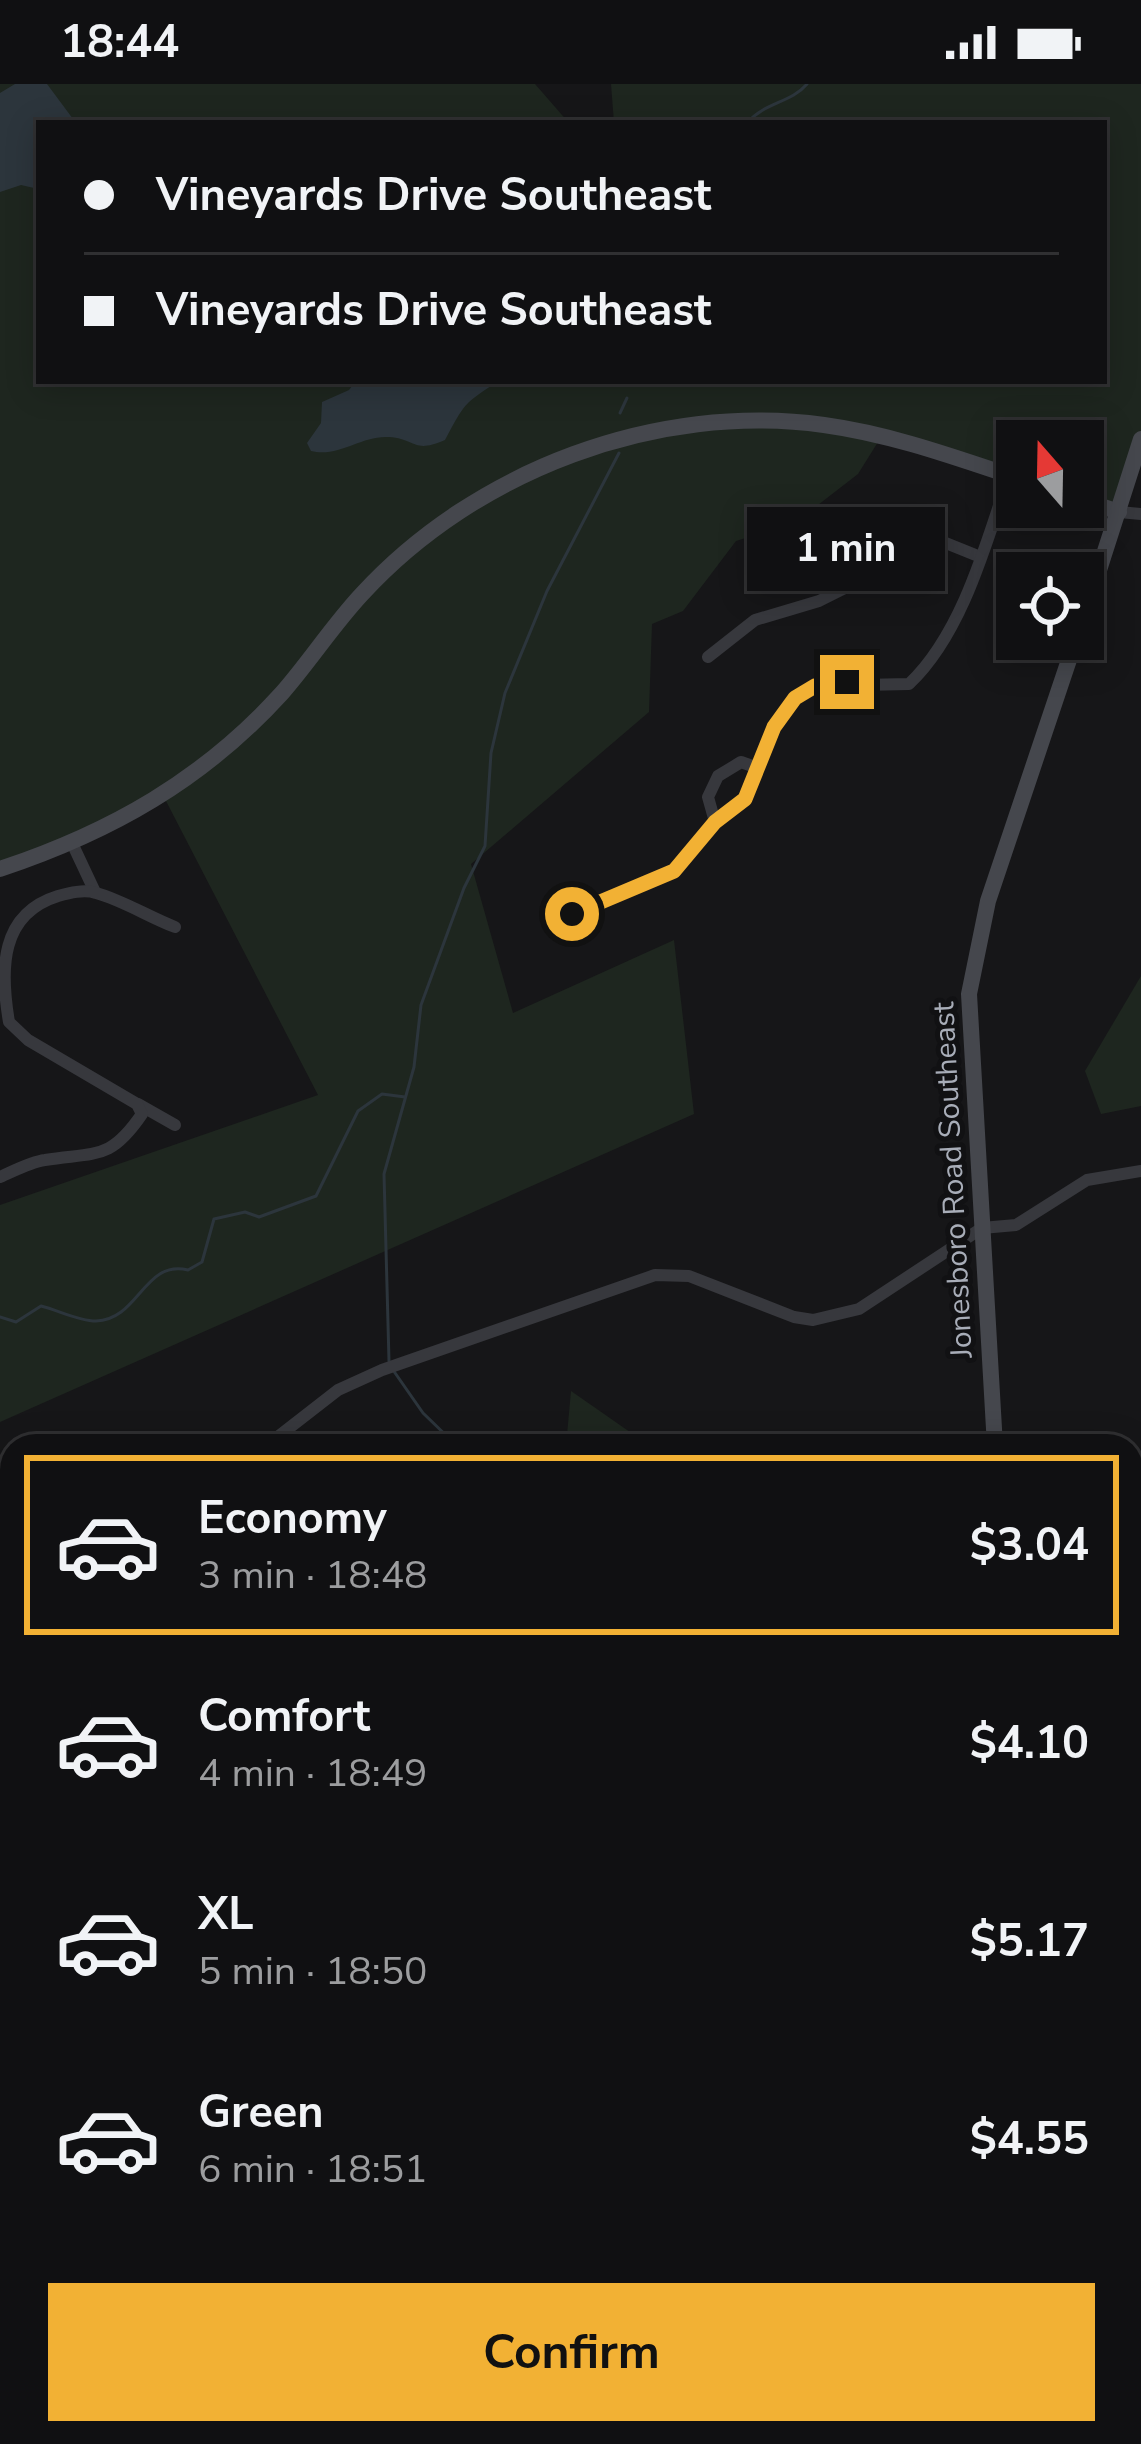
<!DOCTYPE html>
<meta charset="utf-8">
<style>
body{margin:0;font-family:"Nunito Sans",sans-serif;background:#19191b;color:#f1f3f6;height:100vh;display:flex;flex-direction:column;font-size:45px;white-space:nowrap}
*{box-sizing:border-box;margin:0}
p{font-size:39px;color:#9c9d9f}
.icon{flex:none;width:66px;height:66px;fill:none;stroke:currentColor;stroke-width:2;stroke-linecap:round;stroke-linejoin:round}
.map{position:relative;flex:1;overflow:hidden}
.details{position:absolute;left:0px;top:1350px;width:1143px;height:1011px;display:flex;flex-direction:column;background:#101012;border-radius:36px 36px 0 0;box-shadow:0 6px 30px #0003,0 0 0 3px #303032}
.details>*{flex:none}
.banner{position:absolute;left:36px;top:36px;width:1071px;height:264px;border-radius:0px;box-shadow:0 6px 30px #0003,0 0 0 3px #303032;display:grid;align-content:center;height:264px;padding:0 48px;background:#101012}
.needle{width:78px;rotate:340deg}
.controls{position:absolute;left:996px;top:336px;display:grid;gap:24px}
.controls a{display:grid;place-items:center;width:108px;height:108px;border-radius:0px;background:#101012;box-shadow:0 6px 30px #0003,0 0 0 3px #303032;font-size:60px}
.end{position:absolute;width:54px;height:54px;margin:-27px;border:15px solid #f2b134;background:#111;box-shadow:0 0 0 6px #111}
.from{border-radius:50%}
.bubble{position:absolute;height:84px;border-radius:0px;background:#101012;box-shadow:0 6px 30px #0003,0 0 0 3px #303032;font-size:39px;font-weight:700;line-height:84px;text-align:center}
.banner b{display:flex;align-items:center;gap:42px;height:114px;font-size:45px}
.banner b+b{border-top:3px solid #303032}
.banner i{width:30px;height:30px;background:#f1f3f6}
ul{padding:21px 0 0;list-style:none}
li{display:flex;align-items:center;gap:36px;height:180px;margin:0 24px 18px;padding:0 24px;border:6px solid transparent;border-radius:0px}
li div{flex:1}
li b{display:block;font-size:45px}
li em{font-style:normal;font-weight:700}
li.selected{border-color:#f2b134}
li>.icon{width:108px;height:108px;stroke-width:1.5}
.button{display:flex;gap:24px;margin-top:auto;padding:24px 48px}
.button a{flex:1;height:138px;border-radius:0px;background:#f2b134;color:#111;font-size:48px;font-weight:700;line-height:138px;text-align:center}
.status{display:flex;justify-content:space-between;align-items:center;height:84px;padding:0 60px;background:#101012;direction:ltr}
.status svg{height:33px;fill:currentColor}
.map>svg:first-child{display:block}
.built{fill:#222225}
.green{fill:#1e261f}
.water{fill:#2c353c}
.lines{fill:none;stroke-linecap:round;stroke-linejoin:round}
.stream{stroke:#2c353c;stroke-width:3}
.minor{stroke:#37383d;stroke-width:12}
.tertiary{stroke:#37383d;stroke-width:15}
.secondary{stroke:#45474d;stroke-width:16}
.route{stroke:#f2b134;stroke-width:15}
.labels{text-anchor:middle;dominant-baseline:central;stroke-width:10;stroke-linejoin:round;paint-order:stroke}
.street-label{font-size:30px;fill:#a8adb8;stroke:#111113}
</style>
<div class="status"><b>18:44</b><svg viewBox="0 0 49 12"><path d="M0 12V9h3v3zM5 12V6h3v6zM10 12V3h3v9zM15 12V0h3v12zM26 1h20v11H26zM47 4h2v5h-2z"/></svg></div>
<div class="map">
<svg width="1141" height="2360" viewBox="0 0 1141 2360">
<rect width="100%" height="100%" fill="#161618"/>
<polygon class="built" points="370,2349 959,2349 960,2360 340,2360"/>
<g class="green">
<polygon points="0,0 535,0 569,39 39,39 39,297 1104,297 1104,39 614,39 611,0 1141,0 1141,358 1122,423 1083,411 1083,357 1017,357 1017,390 878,358 858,390 796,438 736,457 683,527 652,540 649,628 471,780 513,929 674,856 694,1030 0,1338 0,1121 318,1011 166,717 93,756 0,788"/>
<polygon points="1141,892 1141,1022 1101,1030 1085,987"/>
<polygon points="571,1307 650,1362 566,1362"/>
</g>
<g class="water">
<polygon points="15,0 47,0 76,39 39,39 39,114 34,104 21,101 0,108 0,9"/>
<path d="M356 297H499C463 320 465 319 445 356 413 370 417 355 389 353 361 351 339 374 311 367L307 359 321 339 322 318 349 306Z"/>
</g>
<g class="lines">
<g class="stream">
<path d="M747 39C765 18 791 19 807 0"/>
<polyline points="620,329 627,314"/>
<path d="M0 1233 16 1238 41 1222C58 1226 78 1237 96 1237 139 1236 144 1175 188 1186L202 1178 214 1135 245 1128 259 1133 316 1112 358 1027 382 1010 405 1013"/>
<polyline points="389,1277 384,1090 414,983 421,921 464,804 485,762 491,669 505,609 547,507 619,369"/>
<polyline points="393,1286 423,1329 457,1362"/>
</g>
<g class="minor">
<polyline points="1119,428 1141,430"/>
<polyline points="708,573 755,536 819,517 861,496 892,449 911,445 978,472"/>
<polyline points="715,738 708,713 718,692 741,678 758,684"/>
<polyline points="72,759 95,808"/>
<path d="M572 830 674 787 715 738 745 715 774 643 795 614 815 602 909 600C962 550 986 460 1009 391"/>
<polyline points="138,1020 175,1041"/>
<path d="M0 1093C14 1087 30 1078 45 1076 96 1068 110 1077 142 1030L137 1020 28 956 9 938C0 885 0 830 58 812 69 809 84 805 96 809 122 816 149 833 175 843"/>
<polyline points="266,1362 338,1306 382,1286 655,1191 689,1192 794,1233 813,1236 859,1225 982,1144 1016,1141 1087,1096 1141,1087"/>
<polyline points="0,1501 12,1497"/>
<polyline points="1131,1601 1141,1603"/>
<polyline points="0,1736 12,1731"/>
<polyline points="0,1847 12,1863"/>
<polyline points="1131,1870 1141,1874"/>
<polyline points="0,2136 12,2132"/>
<polyline points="531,2349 531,2360"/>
</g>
<polyline class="tertiary" points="1131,2070 1141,2077"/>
<g class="secondary">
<polyline points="1083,416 1119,428"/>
<polyline points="1083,536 1141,355"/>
<path d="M0 785C111 748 203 696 282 609 310 577 333 541 362 510 476 386 657 318 824 341 890 350 954 373 1017 394"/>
<polyline points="995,1362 969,910 988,817 1076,555"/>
<polyline points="967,2349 967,2360"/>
</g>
</g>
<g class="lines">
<polyline class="route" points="572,830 674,787 715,738 745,715 774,643 795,614 815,602 847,598"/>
</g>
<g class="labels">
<g class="street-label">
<text transform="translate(953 1096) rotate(-93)">Jonesboro Road Southeast</text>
</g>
</g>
</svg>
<div class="controls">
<a><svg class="needle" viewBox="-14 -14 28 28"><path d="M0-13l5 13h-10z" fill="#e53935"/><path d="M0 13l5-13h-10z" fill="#9c9d9f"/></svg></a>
<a><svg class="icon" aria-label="locate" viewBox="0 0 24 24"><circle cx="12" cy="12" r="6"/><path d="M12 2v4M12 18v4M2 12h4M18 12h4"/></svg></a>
</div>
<i class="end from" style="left:572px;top:830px"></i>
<i class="end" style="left:847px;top:598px"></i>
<div class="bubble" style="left:747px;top:423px;width:198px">1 min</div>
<div class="banner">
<b><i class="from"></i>Vineyards Drive Southeast</b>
<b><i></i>Vineyards Drive Southeast</b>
</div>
<section class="details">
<ul>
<li class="selected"><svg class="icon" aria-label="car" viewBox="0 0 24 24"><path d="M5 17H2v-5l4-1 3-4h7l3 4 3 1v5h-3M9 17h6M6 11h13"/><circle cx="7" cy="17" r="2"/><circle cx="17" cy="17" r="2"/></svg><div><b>Economy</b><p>3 min · 18:48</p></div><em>$3.04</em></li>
<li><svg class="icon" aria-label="car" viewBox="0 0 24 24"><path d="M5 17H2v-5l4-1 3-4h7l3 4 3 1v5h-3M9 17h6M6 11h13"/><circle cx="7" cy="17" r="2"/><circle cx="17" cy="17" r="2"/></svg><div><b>Comfort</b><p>4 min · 18:49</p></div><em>$4.10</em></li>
<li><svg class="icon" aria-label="car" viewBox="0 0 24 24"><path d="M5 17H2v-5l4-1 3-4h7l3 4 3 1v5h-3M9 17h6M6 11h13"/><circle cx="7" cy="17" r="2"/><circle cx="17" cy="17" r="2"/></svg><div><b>XL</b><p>5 min · 18:50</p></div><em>$5.17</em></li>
<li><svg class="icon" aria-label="car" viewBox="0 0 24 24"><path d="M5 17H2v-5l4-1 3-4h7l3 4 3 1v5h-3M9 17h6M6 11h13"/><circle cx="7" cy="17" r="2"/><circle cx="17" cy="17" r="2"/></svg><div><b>Green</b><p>6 min · 18:51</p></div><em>$4.55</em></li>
</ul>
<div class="button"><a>Confirm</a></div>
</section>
</div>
